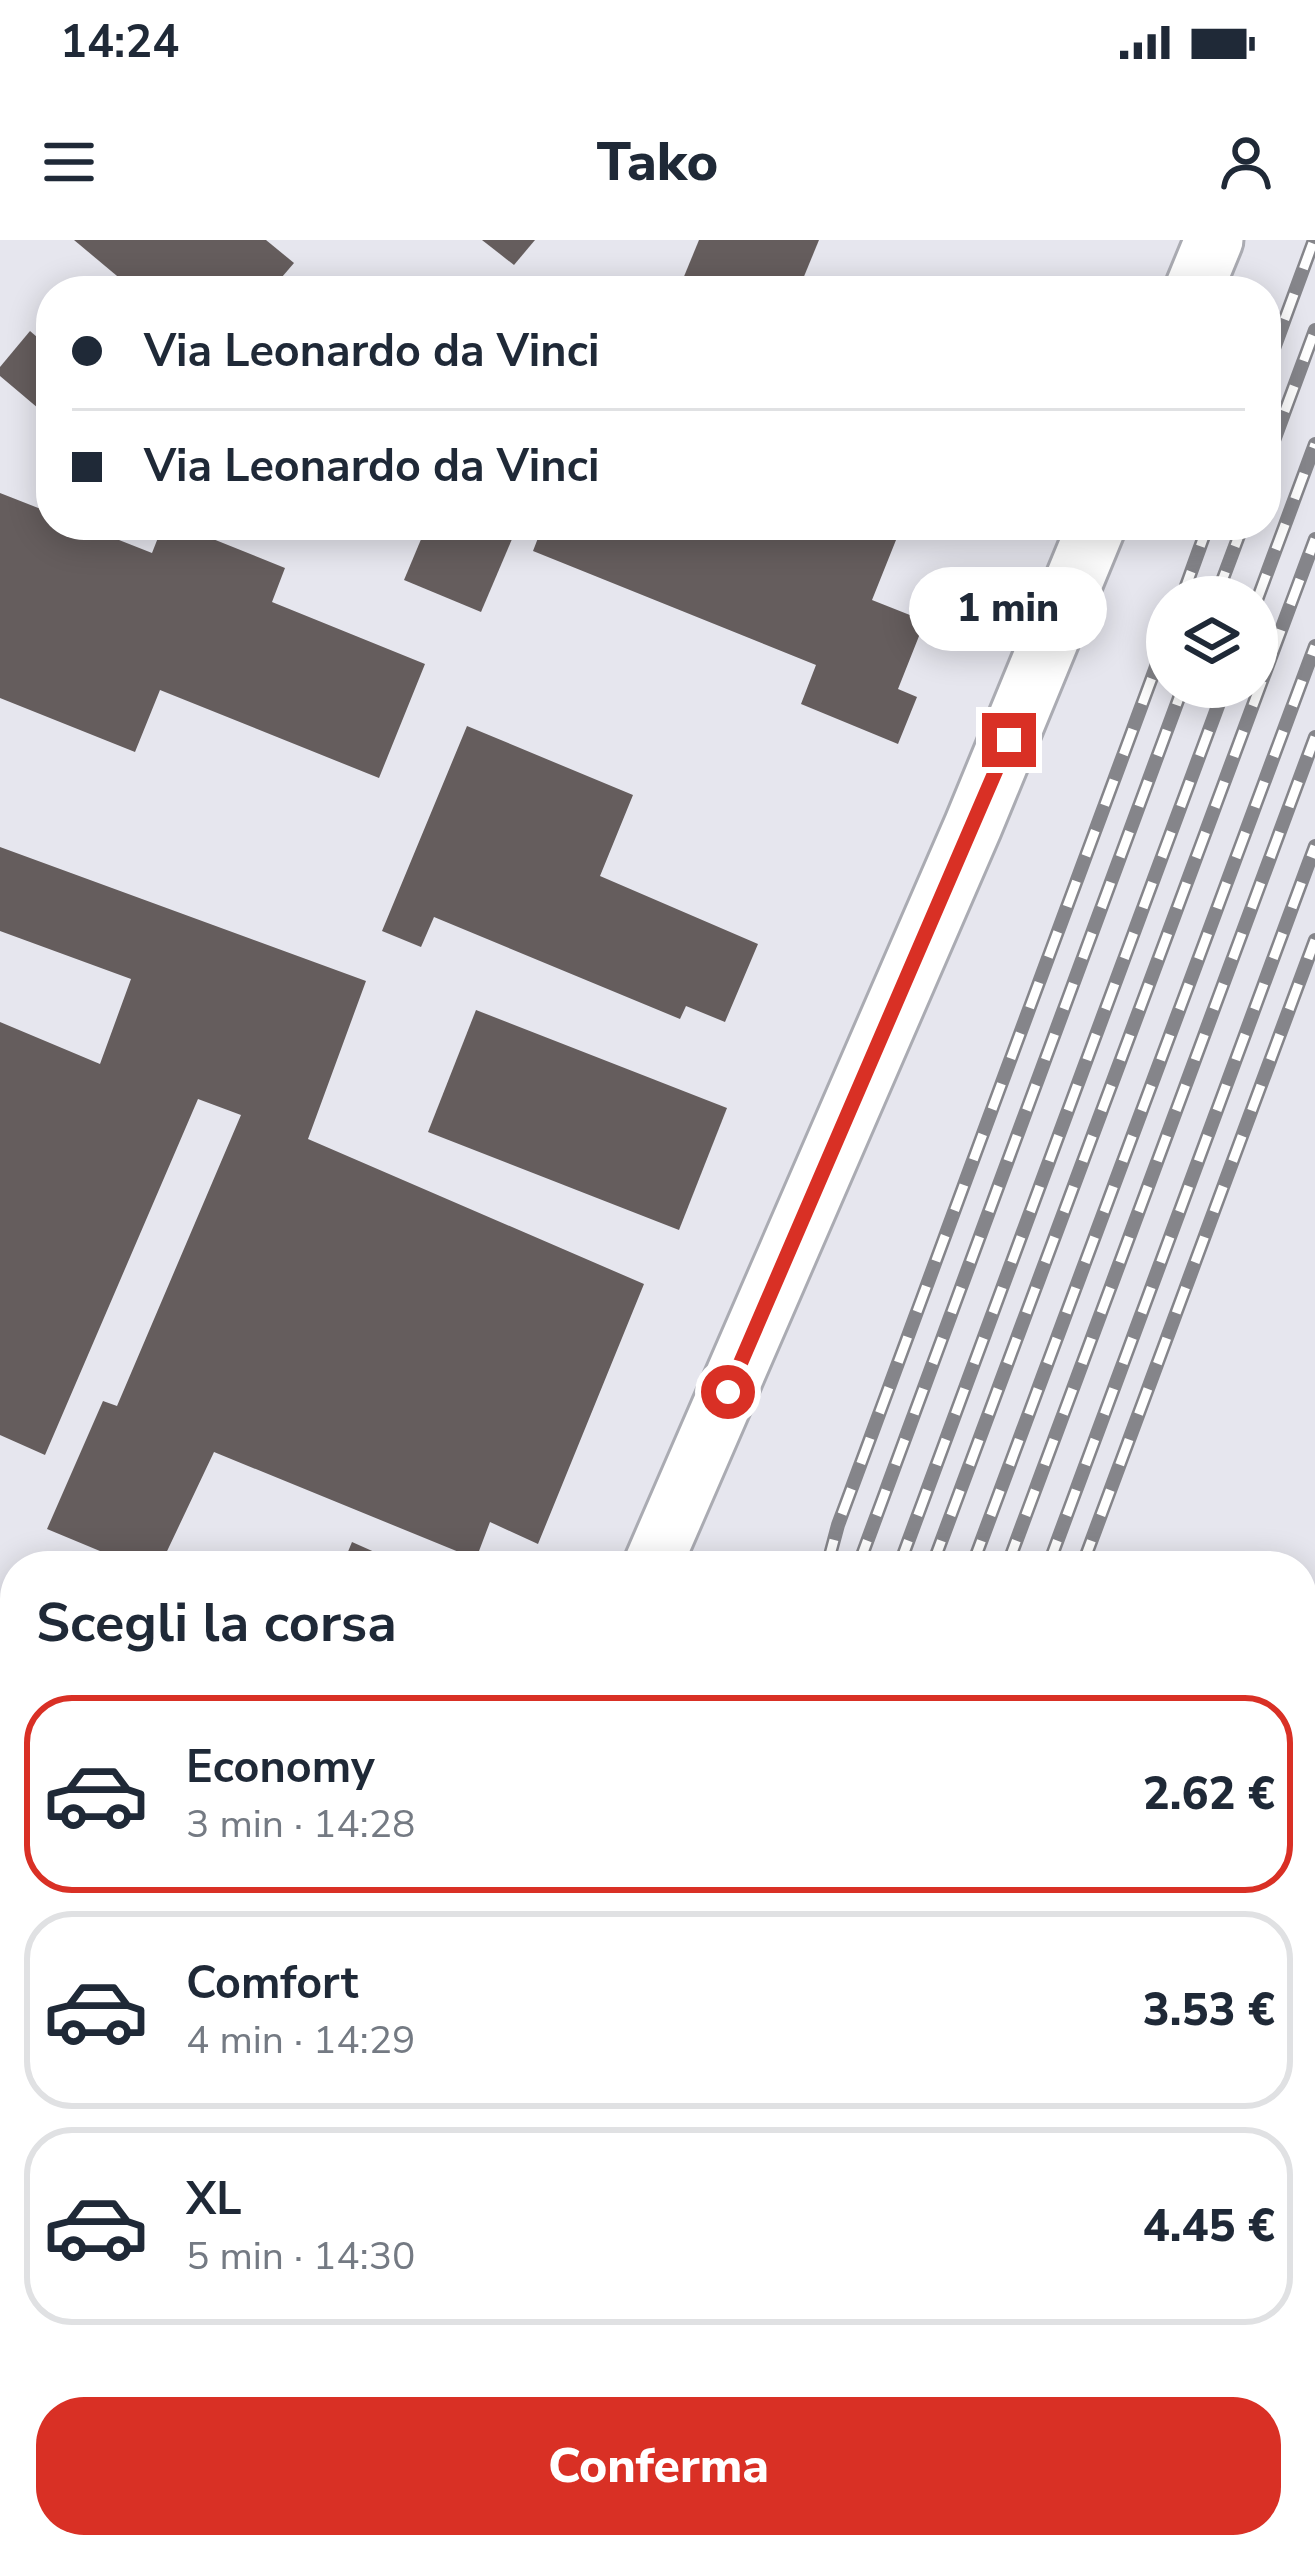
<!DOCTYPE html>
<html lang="it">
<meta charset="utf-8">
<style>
body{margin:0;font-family:"Nunito Sans",sans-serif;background:#f2f2f3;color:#1f2937;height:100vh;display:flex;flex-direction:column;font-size:45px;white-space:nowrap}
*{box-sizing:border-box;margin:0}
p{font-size:39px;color:#747a83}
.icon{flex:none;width:66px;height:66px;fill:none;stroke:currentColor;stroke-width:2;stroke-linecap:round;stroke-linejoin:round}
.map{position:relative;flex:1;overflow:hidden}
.drawer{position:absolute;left:0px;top:1311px;width:1317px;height:1008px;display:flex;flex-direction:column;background:#fff;border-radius:48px 48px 0 0;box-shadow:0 6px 30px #0003}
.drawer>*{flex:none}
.top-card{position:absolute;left:36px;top:36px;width:1245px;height:264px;border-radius:48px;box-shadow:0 6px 30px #0003;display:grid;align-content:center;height:264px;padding:0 36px;background:#fff}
.controls{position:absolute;left:1146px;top:336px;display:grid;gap:24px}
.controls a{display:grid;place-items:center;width:132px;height:132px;border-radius:50%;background:#fff;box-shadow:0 6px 30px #0003;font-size:60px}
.end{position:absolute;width:54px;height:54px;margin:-27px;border:15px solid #d93025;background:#fff;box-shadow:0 0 0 6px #fff}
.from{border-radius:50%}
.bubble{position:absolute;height:84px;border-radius:42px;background:#fff;box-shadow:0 6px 30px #0003;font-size:39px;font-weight:800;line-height:84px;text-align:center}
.top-card b{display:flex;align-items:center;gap:42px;height:114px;font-size:45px}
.top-card b+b{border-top:3px solid #e0e1e3}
.top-card i{width:30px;height:30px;background:#1f2937}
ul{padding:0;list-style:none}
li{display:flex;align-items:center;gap:36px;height:198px;margin:0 24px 18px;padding:0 12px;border:6px solid #e0e1e3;border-radius:48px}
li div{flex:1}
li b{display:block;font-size:45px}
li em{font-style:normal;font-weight:800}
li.current{border-color:#d93025}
li>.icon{width:108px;height:108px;stroke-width:1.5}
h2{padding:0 36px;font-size:54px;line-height:144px}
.cta{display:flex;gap:24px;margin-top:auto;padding:24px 36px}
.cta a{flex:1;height:138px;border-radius:48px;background:#d93025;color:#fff;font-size:48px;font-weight:800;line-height:138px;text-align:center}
.status{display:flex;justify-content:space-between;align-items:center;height:84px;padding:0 60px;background:#fff;direction:ltr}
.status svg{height:33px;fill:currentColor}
header{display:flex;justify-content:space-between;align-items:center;height:156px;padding:0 36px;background:#fff;font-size:54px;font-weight:800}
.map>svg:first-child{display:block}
.building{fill:#655d5d}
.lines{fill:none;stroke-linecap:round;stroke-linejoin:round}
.minor-casing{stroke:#aaabb2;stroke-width:63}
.minor{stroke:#fff;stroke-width:57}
.rail-casing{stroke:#85858a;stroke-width:14}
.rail{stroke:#fff;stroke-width:9;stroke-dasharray:27;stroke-linecap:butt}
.route{stroke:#d93025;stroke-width:15}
</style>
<div class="status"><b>14:24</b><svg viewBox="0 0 49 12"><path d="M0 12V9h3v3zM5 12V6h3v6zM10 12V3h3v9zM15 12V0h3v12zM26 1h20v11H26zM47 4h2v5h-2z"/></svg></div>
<header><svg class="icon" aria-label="menu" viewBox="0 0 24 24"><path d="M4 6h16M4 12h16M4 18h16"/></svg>Tako<svg class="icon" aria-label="person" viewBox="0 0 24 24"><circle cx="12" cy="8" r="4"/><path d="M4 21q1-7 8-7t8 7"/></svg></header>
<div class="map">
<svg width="1315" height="2319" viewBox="0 0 1315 2319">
<rect width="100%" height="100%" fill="#e6e6ee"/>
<g class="building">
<polygon points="74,0 266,0 294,23 270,51 135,51"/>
<polygon points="482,0 535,0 514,25"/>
<polygon points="699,0 819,0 798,51 678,51"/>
<polygon points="30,91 51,109 51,179 0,136 0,127"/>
<polygon points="0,253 51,273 51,285 81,285 152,313 163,285 178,285 285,328 272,362 425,424 379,538 160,450 135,512 0,458"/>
<polygon points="427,285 518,285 481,372 404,340"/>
<polygon points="543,285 902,285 872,360 925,381 898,449 917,457 898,504 801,464 816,425 533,311"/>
<polygon points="467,486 633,555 600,636 758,704 725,782 686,766 680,779 434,677 421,707 382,691"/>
<polygon points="0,607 366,741 308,899 644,1044 538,1304 490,1282 476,1319 214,1212 160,1326 136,1326 47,1289 103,1161 117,1166 241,875 198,859 45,1215 0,1195 0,782 100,824 131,739 0,691"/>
<polygon points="476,770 727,868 679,990 428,892"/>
<polygon points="352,1302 406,1326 342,1326"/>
<polygon points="15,1476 15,2017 0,2011 0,1945 9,1923 0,1919 0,1512"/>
<polygon points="412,2304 483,2304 518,2319 406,2319"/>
</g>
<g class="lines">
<defs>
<g id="minor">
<polyline points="1193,51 1214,0"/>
<polyline points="652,1326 973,586 1097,285"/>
<polyline points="0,2173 15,2194"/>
<polyline points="68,2304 73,2319"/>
<polyline points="247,2319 253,2304"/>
</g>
</defs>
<use href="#minor" class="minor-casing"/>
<use href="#minor" class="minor"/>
<defs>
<g id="rail">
<polyline points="1266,130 1314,0"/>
<polyline points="1266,222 1315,90"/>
<polyline points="1182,357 1208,285"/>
<polyline points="1216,357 1243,285"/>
<polyline points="1257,360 1315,204"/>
<polyline points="827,1326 838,1285 1167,397"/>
<polyline points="858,1326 1183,447"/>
<polyline points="899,1326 1225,447"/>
<polyline points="932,1326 1315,299"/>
<polyline points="972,1326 1315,406"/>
<polyline points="1007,1326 1315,497"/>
<polyline points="1048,1326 1315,606"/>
<polyline points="1082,1326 1315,700"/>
<polyline points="503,2312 509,2304"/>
<polyline points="545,2319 552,2304"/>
<polyline points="580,2319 585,2304"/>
<polyline points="657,2319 658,2304"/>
</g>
</defs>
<use href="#rail" class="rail-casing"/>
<use href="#rail" class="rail"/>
</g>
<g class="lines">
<polyline class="route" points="728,1152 1009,500"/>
</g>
</svg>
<div class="controls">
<a><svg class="icon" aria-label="layers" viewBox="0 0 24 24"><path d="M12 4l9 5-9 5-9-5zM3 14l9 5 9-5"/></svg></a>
</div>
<i class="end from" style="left:728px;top:1152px"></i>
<i class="end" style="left:1009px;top:500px"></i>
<div class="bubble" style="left:909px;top:327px;width:198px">1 min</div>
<div class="top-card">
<b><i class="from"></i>Via Leonardo da Vinci</b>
<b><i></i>Via Leonardo da Vinci</b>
</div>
<section class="drawer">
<h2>Scegli la corsa</h2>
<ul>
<li class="current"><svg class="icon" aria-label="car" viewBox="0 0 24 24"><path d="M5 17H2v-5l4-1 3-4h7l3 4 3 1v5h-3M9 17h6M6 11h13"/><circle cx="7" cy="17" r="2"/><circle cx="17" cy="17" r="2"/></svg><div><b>Economy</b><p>3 min · 14:28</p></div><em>2.62 €</em></li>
<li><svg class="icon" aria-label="car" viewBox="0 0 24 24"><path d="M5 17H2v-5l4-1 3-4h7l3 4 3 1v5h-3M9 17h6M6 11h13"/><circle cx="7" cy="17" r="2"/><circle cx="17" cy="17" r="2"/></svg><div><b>Comfort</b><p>4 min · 14:29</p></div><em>3.53 €</em></li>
<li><svg class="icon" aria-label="car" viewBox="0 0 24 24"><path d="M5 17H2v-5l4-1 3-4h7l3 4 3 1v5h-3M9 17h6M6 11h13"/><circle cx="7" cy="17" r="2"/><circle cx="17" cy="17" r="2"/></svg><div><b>XL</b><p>5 min · 14:30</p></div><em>4.45 €</em></li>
</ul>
<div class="cta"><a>Conferma</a></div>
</section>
</div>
